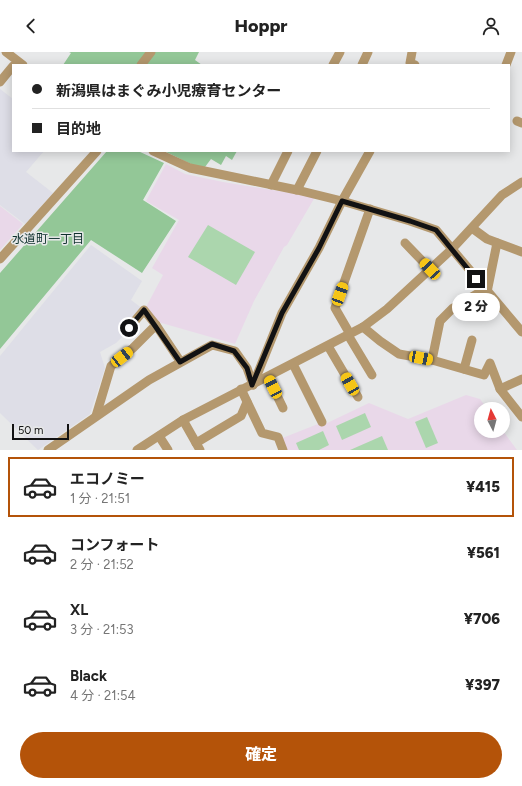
<!DOCTYPE html>
<html lang="ja">
<meta charset="utf-8">
<style>
body{margin:0;font-family:Figtree,"Noto Sans JP",sans-serif;background:#f6f6f6;color:#222;height:100vh;display:flex;flex-direction:column;font-size:15px;white-space:nowrap}
*{box-sizing:border-box;margin:0}
p{font-size:13px;color:#767676}
.icon{flex:none;width:22px;height:22px;fill:none;stroke:currentColor;stroke-width:2;stroke-linecap:round;stroke-linejoin:round}
.map{position:relative;height:398px;overflow:hidden}
.drawer{display:flex;flex-direction:column;background:#fff;flex:1}
.drawer>*{flex:none}
.guide{position:absolute;left:12px;top:12px;width:498px;height:88px;border-radius:0px;box-shadow:0 2px 10px #0003;display:grid;align-content:center;height:88px;padding:0 20px;background:#fff}
.needle{width:26px;rotate:354deg}
.tools{position:absolute;left:474px;top:350px;display:grid;gap:8px}
.tools a{display:grid;place-items:center;width:36px;height:36px;border-radius:50%;background:#fff;box-shadow:0 2px 10px #0003;font-size:20px}
.scale{position:absolute;left:12px;bottom:10px;width:57px;box-sizing:border-box;padding-left:4px;border:2px solid #121213;border-top:0;font-size:11px;line-height:14px;white-space:nowrap;color:#121213;-webkit-text-stroke:3px #e7e8e9;paint-order:stroke}
.end{position:absolute;width:18px;height:18px;margin:-9px;border:5px solid #121213;background:#fff;box-shadow:0 0 0 2px #fff}
.from{border-radius:50%}
.bubble{position:absolute;height:28px;border-radius:14px;background:#fff;box-shadow:0 2px 10px #0003;font-size:13px;font-weight:800;line-height:28px;text-align:center}
.car{position:absolute;width:12px;height:24px;margin:-12px -6px;border-radius:5px;box-shadow:0 0 3px 1px #0007;background:linear-gradient(#f5c518 24%,#345 0 40%,#f5c518 0 76%,#345 0 86%,#f5c518 0)}
.guide b{display:flex;align-items:center;gap:14px;height:38px;font-size:15px}
.guide b+b{border-top:1px solid #e0e0e0}
.guide i{width:10px;height:10px;background:#222}
ul{padding:7px 0 0;list-style:none}
li{display:flex;align-items:center;gap:12px;height:60px;margin:0 8px 6px;padding:0 12px;border:2px solid transparent;border-radius:0px}
li div{flex:1}
li b{display:block;font-size:15px}
li em{font-style:normal;font-weight:800}
li.on{border-color:#b45309}
li>.icon{width:36px;height:36px;stroke-width:1.5}
.action{display:flex;gap:8px;margin-top:auto;padding:8px 20px}
.action a{flex:1;height:46px;border-radius:24px;background:#b45309;color:#fff;font-size:16px;font-weight:800;line-height:46px;text-align:center}
header{display:flex;justify-content:space-between;align-items:center;height:52px;padding:0 20px;background:#fff;font-size:18px;font-weight:800}
.map>svg:first-child{display:block}
.built{fill:#dedee7}
.education{fill:#e9d8e9}
.green{fill:#abd6ad}
.forest{fill:#93c797}
.lines{fill:none;stroke-linecap:round;stroke-linejoin:round}
.minor{stroke:#b4986e;stroke-width:9}
.route{stroke:#121213;stroke-width:5}
.labels{text-anchor:middle;dominant-baseline:central;stroke-width:3;stroke-linejoin:round;paint-order:stroke}
.neighbourhood-label{font-size:12px;fill:#0e302d;stroke:#e7e8e9}
</style>
<header><svg class="icon" aria-label="back" viewBox="0 0 24 24"><path d="M15 5l-7 7 7 7"/></svg>Hoppr<svg class="icon" aria-label="person" viewBox="0 0 24 24"><circle cx="12" cy="8" r="4"/><path d="M4 21q1-7 8-7t8 7"/></svg></header>
<div class="map">
<svg width="522" height="398" viewBox="0 0 522 398">
<rect width="100%" height="100%" fill="#e7e8e9"/>
<g class="built">
<polygon points="0,37 13,47 13,99 44,99 26,120 53,141 25,172 0,153"/>
<polygon points="91,193 142,229 131,248 143,257 129,278 116,291 100,300 105,316 90,362 38,398 0,361 0,304"/>
</g>
<g class="education">
<polygon points="166,112 185,122 223,130 315,145 287,193 284,195 254,249 235,292 158,270 145,257 163,223 152,216 179,168 146,149"/>
<polygon points="0,154 23,172 0,198"/>
<polygon points="466,343 480,347 487,357 481,357 481,379 503,379 517,398 285,398 280,387 318,372 323,373 369,351 408,367"/>
</g>
<g class="green">
<polygon points="208,173 255,200 236,233 188,205"/>
<polygon points="365,361 371,375 342,388 336,374"/>
<polygon points="427,365 438,391 426,396 415,370"/>
<polygon points="323,379 329,393 319,398 299,398 296,391"/>
<polygon points="382,384 388,398 350,398"/>
</g>
<g class="forest">
<polygon points="69,0 147,0 137,13 63,13 71,1"/>
<polygon points="155,0 199,0 195,8 202,13 145,13"/>
<polygon points="107,99 138,99 164,111 143,148 176,169 142,221 91,188 0,297 0,221"/>
<polygon points="164,99 237,99 232,108 226,104 221,113 211,107 205,115 193,113"/>
</g>
<g class="lines">
<g class="minor">
<polyline points="6,0 23,13"/>
<polyline points="412,0 410,11 415,13"/>
<polyline points="141,13 151,0"/>
<polyline points="333,13 340,0"/>
<polyline points="362,13 368,0"/>
<polyline points="506,13 511,0"/>
<polyline points="0,30 13,14"/>
<polyline points="517,69 522,71"/>
<polyline points="153,99 190,116 297,138 342,149 410,169 436,178 522,280"/>
<polyline points="271,133 288,99"/>
<polyline points="297,138 317,99"/>
<polyline points="472,176 487,187 522,200"/>
<polyline points="405,191 430,217"/>
<polyline points="0,207 97,99"/>
<polyline points="487,240 497,191"/>
<polyline points="363,275 380,289 399,302 432,308 484,323 490,311 500,337 522,365"/>
<polyline points="129,276 144,258 156,273"/>
<polyline points="350,282 335,256 370,157"/>
<polyline points="348,283 372,323"/>
<polyline points="328,294 358,345"/>
<polyline points="432,308 440,269 453,256 485,237"/>
<polyline points="293,312 322,370"/>
<polyline points="464,317 472,288"/>
<polyline points="268,325 283,356"/>
<polyline points="253,333 282,261 319,196 342,149 370,99"/>
<polyline points="241,337 262,381 278,385 283,398"/>
<polyline points="500,337 522,327"/>
<polyline points="96,364 111,314 133,296 156,273 180,309"/>
<polyline points="183,368 200,398"/>
<polyline points="159,384 168,398"/>
<polyline points="196,391 241,364 247,350"/>
<polyline points="48,398 149,328 212,293 235,299 247,316 253,333"/>
<polyline points="137,398 183,368 363,275 387,257 452,197 502,143 522,130"/>
</g>
</g>
<g class="lines">
<polyline class="route" points="129,276 144,258 180,310 212,292 234,299 247,316 252,333 282,261 319,196 342,149 410,169 436,178 476,227"/>
</g>
<g class="labels">
<g class="neighbourhood-label">
<text x="48" y="187">水道町一丁目</text>
</g>
</g>
</svg>
<div class="tools">
<a><svg class="needle" viewBox="-14 -14 28 28"><path d="M0-13l5 13h-10z" fill="#e53935"/><path d="M0 13l5-13h-10z" fill="#767676"/></svg></a>
</div>
<div class="scale">50 m</div>
<i class="end from" style="left:129px;top:276px"></i>
<i class="end" style="left:476px;top:227px"></i>
<div class="bubble" style="left:452px;top:241px;width:48px">2 分</div>
<i class="car" style="left:430px;top:217px;rotate:317deg"></i>
<i class="car" style="left:340px;top:242px;rotate:20deg"></i>
<i class="car" style="left:122px;top:305px;rotate:52deg"></i>
<i class="car" style="left:421px;top:306px;rotate:101deg"></i>
<i class="car" style="left:350px;top:332px;rotate:330deg"></i>
<i class="car" style="left:273px;top:335px;rotate:333deg"></i>
<div class="guide">
<b><i class="from"></i>新潟県はまぐみ小児療育センター</b>
<b><i></i>目的地</b>
</div>
</div>
<section class="drawer">
<ul>
<li class="on"><svg class="icon" aria-label="car" viewBox="0 0 24 24"><path d="M5 17H2v-5l4-1 3-4h7l3 4 3 1v5h-3M9 17h6M6 11h13"/><circle cx="7" cy="17" r="2"/><circle cx="17" cy="17" r="2"/></svg><div><b>エコノミー</b><p>1 分 · 21:51</p></div><em>¥415</em></li>
<li><svg class="icon" aria-label="car" viewBox="0 0 24 24"><path d="M5 17H2v-5l4-1 3-4h7l3 4 3 1v5h-3M9 17h6M6 11h13"/><circle cx="7" cy="17" r="2"/><circle cx="17" cy="17" r="2"/></svg><div><b>コンフォート</b><p>2 分 · 21:52</p></div><em>¥561</em></li>
<li><svg class="icon" aria-label="car" viewBox="0 0 24 24"><path d="M5 17H2v-5l4-1 3-4h7l3 4 3 1v5h-3M9 17h6M6 11h13"/><circle cx="7" cy="17" r="2"/><circle cx="17" cy="17" r="2"/></svg><div><b>XL</b><p>3 分 · 21:53</p></div><em>¥706</em></li>
<li><svg class="icon" aria-label="car" viewBox="0 0 24 24"><path d="M5 17H2v-5l4-1 3-4h7l3 4 3 1v5h-3M9 17h6M6 11h13"/><circle cx="7" cy="17" r="2"/><circle cx="17" cy="17" r="2"/></svg><div><b>Black</b><p>4 分 · 21:54</p></div><em>¥397</em></li>
</ul>
<div class="action"><a>確定</a></div>
</section>
